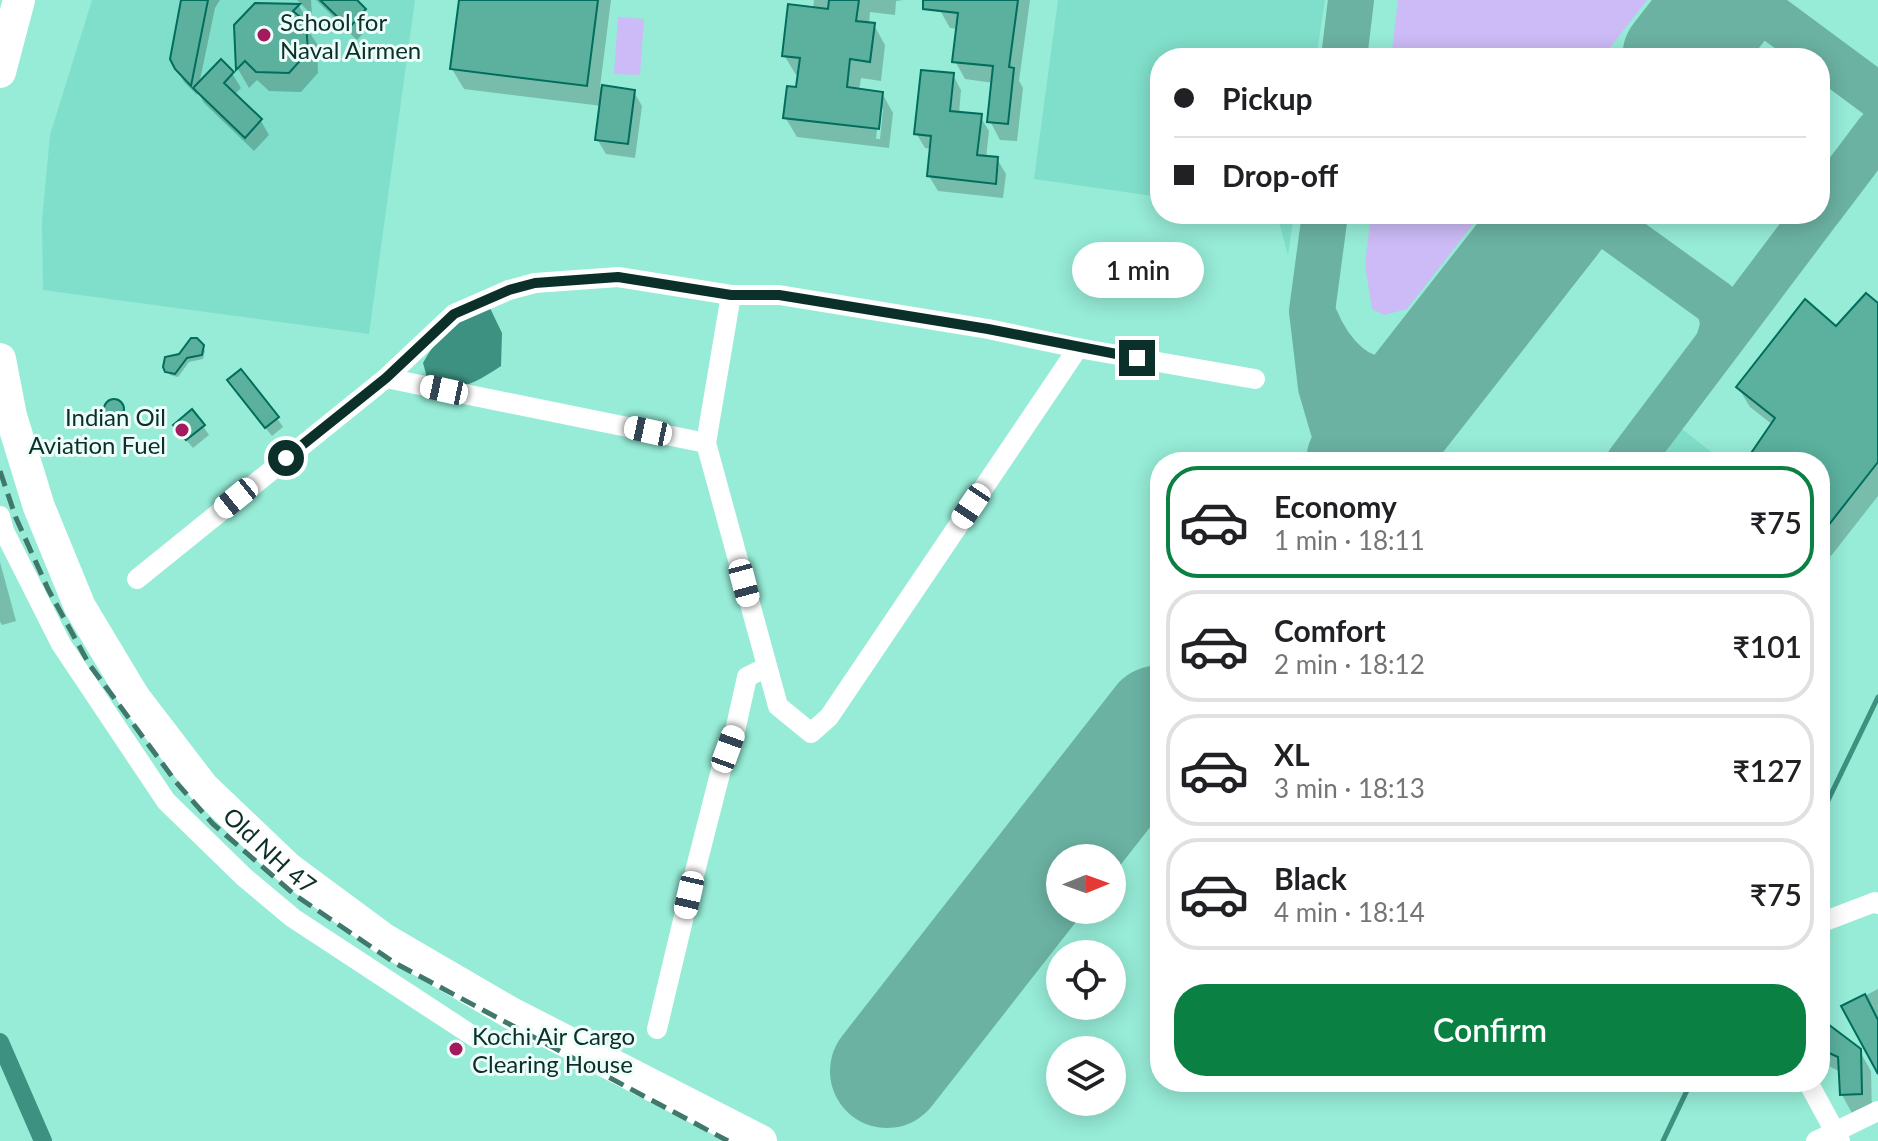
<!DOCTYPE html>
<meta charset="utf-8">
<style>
body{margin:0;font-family:Lato,sans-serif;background:#f2f2f2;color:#202124;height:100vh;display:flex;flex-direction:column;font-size:30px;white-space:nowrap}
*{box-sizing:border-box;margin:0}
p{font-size:26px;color:#757577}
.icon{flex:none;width:44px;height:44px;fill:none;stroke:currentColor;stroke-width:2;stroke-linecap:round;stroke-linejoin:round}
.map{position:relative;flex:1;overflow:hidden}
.details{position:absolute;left:1150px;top:452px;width:680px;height:640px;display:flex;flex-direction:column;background:#fff;border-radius:32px;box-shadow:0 4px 20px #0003}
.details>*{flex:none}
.banner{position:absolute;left:1150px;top:48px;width:680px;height:176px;border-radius:32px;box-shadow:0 4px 20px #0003;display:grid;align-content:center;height:176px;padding:0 24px;background:#fff}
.needle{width:52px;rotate:89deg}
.tools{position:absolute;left:1046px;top:844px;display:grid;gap:16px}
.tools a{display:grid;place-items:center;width:80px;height:80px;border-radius:50%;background:#fff;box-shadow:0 4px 20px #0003;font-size:40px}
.end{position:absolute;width:36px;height:36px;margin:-18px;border:10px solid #0b3029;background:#fff;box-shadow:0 0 0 4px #fff}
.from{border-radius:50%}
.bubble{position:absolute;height:56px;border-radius:28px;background:#fff;box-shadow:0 4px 20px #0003;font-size:26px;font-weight:600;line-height:56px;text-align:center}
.car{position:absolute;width:24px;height:48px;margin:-24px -12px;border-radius:10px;box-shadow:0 0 6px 2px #0007;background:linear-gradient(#fff 24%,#345 0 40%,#fff 0 76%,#345 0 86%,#fff 0)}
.banner b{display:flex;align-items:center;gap:28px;height:76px;font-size:30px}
.banner b+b{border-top:2px solid #e0e0e0}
.banner i{width:20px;height:20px;background:#202124}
ul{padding:14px 0 0;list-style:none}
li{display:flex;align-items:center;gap:24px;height:112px;margin:0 16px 12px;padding:0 8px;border:4px solid #e0e0e0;border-radius:32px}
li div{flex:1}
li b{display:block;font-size:30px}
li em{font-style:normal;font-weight:600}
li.selected{border-color:#0b8043}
li>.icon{width:72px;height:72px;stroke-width:1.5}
.action{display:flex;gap:16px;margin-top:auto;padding:16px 24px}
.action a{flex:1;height:92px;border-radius:32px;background:#0b8043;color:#fff;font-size:32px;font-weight:600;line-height:92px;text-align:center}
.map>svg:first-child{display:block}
.built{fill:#80dfca}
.green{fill:#ccbbf6}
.water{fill:#3d9180}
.shadow{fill:#0003;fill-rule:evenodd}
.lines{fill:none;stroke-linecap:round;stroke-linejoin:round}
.stream{stroke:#3d9180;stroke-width:5}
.canal{stroke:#3d9180;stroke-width:18}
.taxiway{stroke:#6bb2a2;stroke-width:46}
.runway{stroke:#6bb2a2;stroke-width:114}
.building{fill:#5bb19e;stroke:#016d5c;stroke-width:2}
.minor{stroke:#fff;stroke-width:20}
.primary{stroke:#fff;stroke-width:32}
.rail{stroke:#40786c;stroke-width:5;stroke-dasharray:16 8;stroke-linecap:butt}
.route{stroke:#0b3029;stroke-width:10}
.poi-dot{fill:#a5195e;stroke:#edfdf9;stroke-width:3}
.labels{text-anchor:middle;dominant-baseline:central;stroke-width:6;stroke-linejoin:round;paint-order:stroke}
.poi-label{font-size:24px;fill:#0b3029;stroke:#edfdf9;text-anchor:start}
.street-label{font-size:24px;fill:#0b3029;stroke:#edfdf9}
</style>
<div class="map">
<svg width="1878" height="1141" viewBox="0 0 1878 1141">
<rect width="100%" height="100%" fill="#96ecd7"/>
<g class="built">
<polygon points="92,0 415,0 369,334 43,290 42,221 50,135"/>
<polygon points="1058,0 1325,0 1316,58 1160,58 1160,197 1034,179"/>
<polygon points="1266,214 1294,214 1288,255 1279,222"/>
<polygon points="1682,429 1724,462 1653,462"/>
</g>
<g class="green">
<polygon points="1398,0 1647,0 1602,58 1391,58"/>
<polygon points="618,17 644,19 640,75 614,74"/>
<polygon points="1371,214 1481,214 1407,309 1384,315 1372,309 1365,265"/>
</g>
<path class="water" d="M490 308 502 333 501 366C475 383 462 392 429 385L423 363C441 331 456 321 490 308Z"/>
<g class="shadow">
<polygon points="183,0 220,0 215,8 199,85 232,73 241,88 234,95 261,121 269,135 254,151 204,103 198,92 197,95 184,82 176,68"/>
<polygon points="297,0 311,0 312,15"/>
<polygon points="316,0 354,0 365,11 372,24 357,40"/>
<polygon points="461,0 611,0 600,87 634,92 642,106 635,158 606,154 597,139 602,106 464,89 452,69"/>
<path d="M814 0H904L896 1 895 15 870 12 869 24 874 25 885 45 881 81 861 78 859 91 882 93 893 113 889 148 797 137 785 117 798 89 800 76 796 75 784 55 813 9ZM879 109H883L880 139H876Z"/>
<polygon points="928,0 1030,0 1019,81 1023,88 1017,141 1000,140 990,121 994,83 965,79 955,61 958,29 950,28 941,12 935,11"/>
<polygon points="255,5 299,6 310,25 307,28 317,44 318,73 301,92 269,91 257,80 249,88 238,69 236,26"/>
<polygon points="953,75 961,90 959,114 980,116 989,131 986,158 997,159 1006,174 1003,198 938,191 929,176 932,149 925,148 916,133"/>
<polygon points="1878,305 1878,496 1831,556 1820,547 1820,462 1747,462 1773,425 1750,407 1738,387"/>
<polygon points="202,346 205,351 203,359 189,362 178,377 170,375 165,367"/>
<polygon points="235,390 277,418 283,427 272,436"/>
<polygon points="116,401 119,403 125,416 115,422 108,416 106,407 107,403"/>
<polygon points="203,426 209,435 193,448 181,434"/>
<polygon points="0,562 16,621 2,625 0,622"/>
<polygon points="1878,989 1878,1070 1844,1007"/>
<polygon points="1820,1025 1859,1050 1871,1071 1872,1114 1853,1115 1842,1095 1841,1072 1822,1063 1820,1059"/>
</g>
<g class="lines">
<g class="stream">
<polyline points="1820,817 1878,697"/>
<polyline points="1663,1141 1691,1082"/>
</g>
<polyline class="canal" points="0,1042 43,1141"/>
<g class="taxiway">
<path d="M1717 8C1734 0 1745 3 1762 10L1878 96"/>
<polyline points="1344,58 1351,0"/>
<polyline points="1820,209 1878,132"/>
<polyline points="1325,214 1312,311 1321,387 1338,445 1339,462"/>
<path d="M1588 214 1601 220 1716 303C1725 317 1724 328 1718 343"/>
<path d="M1315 318C1329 352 1360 392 1403 376 1424 368 1442 351 1460 338"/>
<polyline points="1629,462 1816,214"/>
</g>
<g class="runway">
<polyline points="1679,58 1724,0"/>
<polyline points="1363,462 1557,214"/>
<polyline points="887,1071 1160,722"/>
</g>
</g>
<g class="building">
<polygon points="181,0 208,0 191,86 175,69 170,59"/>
<polygon points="320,0 357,0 366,9 349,28"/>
<polygon points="459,0 598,0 587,86 450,69"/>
<polygon points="829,0 859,0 856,21 875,23 870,62 850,59 847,87 883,92 879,129 783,118 787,86 796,87 800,58 782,56 788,4 828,9"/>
<polygon points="923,0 1018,0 1009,67 1014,68 1008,124 987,122 993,66 952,62 958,13 923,9"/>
<polygon points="255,3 300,4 293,11 306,22 308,52 289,73 256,72 245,61 236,70 234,25"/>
<polygon points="221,59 234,72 224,83 262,119 245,138 193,88"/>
<polygon points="921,70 954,73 950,111 982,114 977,155 998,157 996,184 927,176 931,136 914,134"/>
<polygon points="602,85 635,90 628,144 595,140"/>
<polygon points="1866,293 1878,303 1878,462 1820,536 1820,462 1745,462 1775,418 1736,387 1805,299 1836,326"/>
<polygon points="191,338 197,338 204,345 202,355 187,358 175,374 165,372 163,367 165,357 179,354"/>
<polygon points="241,369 279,417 265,428 227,380"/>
<circle cx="114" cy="409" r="10"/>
<polygon points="192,409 205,425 186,440 173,425"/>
<polygon points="1865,994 1878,1020 1878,1074 1841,1006"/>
<polygon points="1820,1018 1861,1049 1862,1094 1840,1095 1838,1057 1820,1049"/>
</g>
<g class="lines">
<g class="minor">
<polyline points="731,295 706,443 778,706 811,733 829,717 1078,348"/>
<polyline points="386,378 706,443"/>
<polyline points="0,516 4,531 61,644 166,801 244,877 293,918 476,1038"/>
<polyline points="137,579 386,378 454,314 509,290 535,283 618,277 731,295 779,295 988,329 1078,348 1255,379"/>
<polyline points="1820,923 1875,902 1878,904"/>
<polyline points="657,1029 689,895 722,766 735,731 747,677 767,667"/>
<polyline points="1808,1082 1840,1141"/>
<polyline points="1816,1141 1878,1111"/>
</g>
<g class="primary">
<polyline points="0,72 19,0"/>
<path id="s1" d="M0 359 11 416 39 507 80 607 134 697 203 787 288 868 384 939 511 1013 761 1141"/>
</g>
<polyline class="rail" points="0,471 16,518 48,589 89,664 176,782 213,824 295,895 395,963 728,1141"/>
</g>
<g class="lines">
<polyline class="route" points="286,458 386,378 454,314 509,290 535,283 618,277 731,295 779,295 988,329 1137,358"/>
</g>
<g class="poi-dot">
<circle cx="264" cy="35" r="8"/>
<circle cx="182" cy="430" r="8"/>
<circle cx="456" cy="1049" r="8"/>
</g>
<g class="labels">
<g class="poi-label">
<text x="280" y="21">School for<tspan x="280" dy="28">Naval Airmen</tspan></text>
<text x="166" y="416" text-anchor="end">Indian Oil<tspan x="166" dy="28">Aviation Fuel</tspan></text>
<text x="472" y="1035">Kochi Air Cargo<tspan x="472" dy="28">Clearing House</tspan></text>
</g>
<g class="street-label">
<text stroke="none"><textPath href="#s1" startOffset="572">Old NH 47</textPath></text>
</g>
</g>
</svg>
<div class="tools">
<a><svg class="needle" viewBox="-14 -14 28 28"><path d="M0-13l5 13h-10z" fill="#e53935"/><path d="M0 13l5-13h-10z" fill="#757577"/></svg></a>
<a><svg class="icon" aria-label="locate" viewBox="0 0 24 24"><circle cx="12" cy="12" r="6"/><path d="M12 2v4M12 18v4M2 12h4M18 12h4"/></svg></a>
<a><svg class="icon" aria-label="layers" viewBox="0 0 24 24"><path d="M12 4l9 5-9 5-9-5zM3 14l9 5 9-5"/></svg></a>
</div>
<i class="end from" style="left:286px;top:458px"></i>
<i class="end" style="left:1137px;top:358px"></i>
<div class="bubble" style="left:1072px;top:242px;width:132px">1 min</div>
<i class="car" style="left:444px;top:390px;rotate:282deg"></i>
<i class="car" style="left:648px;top:431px;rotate:282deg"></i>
<i class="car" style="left:236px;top:498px;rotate:231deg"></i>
<i class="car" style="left:971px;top:506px;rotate:214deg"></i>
<i class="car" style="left:744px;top:583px;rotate:165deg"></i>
<i class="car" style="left:728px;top:749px;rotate:20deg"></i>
<i class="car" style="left:689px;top:895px;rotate:193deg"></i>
<div class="banner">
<b><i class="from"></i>Pickup</b>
<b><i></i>Drop-off</b>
</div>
<section class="details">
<ul>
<li class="selected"><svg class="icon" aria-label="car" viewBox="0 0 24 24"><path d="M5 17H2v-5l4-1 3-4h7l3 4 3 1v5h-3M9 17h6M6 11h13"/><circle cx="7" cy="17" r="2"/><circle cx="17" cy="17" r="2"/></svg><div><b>Economy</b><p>1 min · 18:11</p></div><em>₹75</em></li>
<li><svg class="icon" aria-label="car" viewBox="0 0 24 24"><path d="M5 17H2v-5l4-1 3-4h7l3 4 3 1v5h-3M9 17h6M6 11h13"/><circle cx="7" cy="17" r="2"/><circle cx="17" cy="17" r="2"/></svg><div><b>Comfort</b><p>2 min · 18:12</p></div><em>₹101</em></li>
<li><svg class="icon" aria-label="car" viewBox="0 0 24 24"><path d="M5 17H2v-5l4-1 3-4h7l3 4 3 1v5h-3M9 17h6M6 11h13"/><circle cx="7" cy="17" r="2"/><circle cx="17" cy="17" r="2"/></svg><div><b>XL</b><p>3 min · 18:13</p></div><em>₹127</em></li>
<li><svg class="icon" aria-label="car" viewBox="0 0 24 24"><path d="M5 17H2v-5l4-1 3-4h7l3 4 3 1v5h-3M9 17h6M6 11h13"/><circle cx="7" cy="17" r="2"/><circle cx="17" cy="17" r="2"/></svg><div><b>Black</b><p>4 min · 18:14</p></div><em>₹75</em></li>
</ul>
<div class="action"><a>Confirm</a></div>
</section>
</div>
